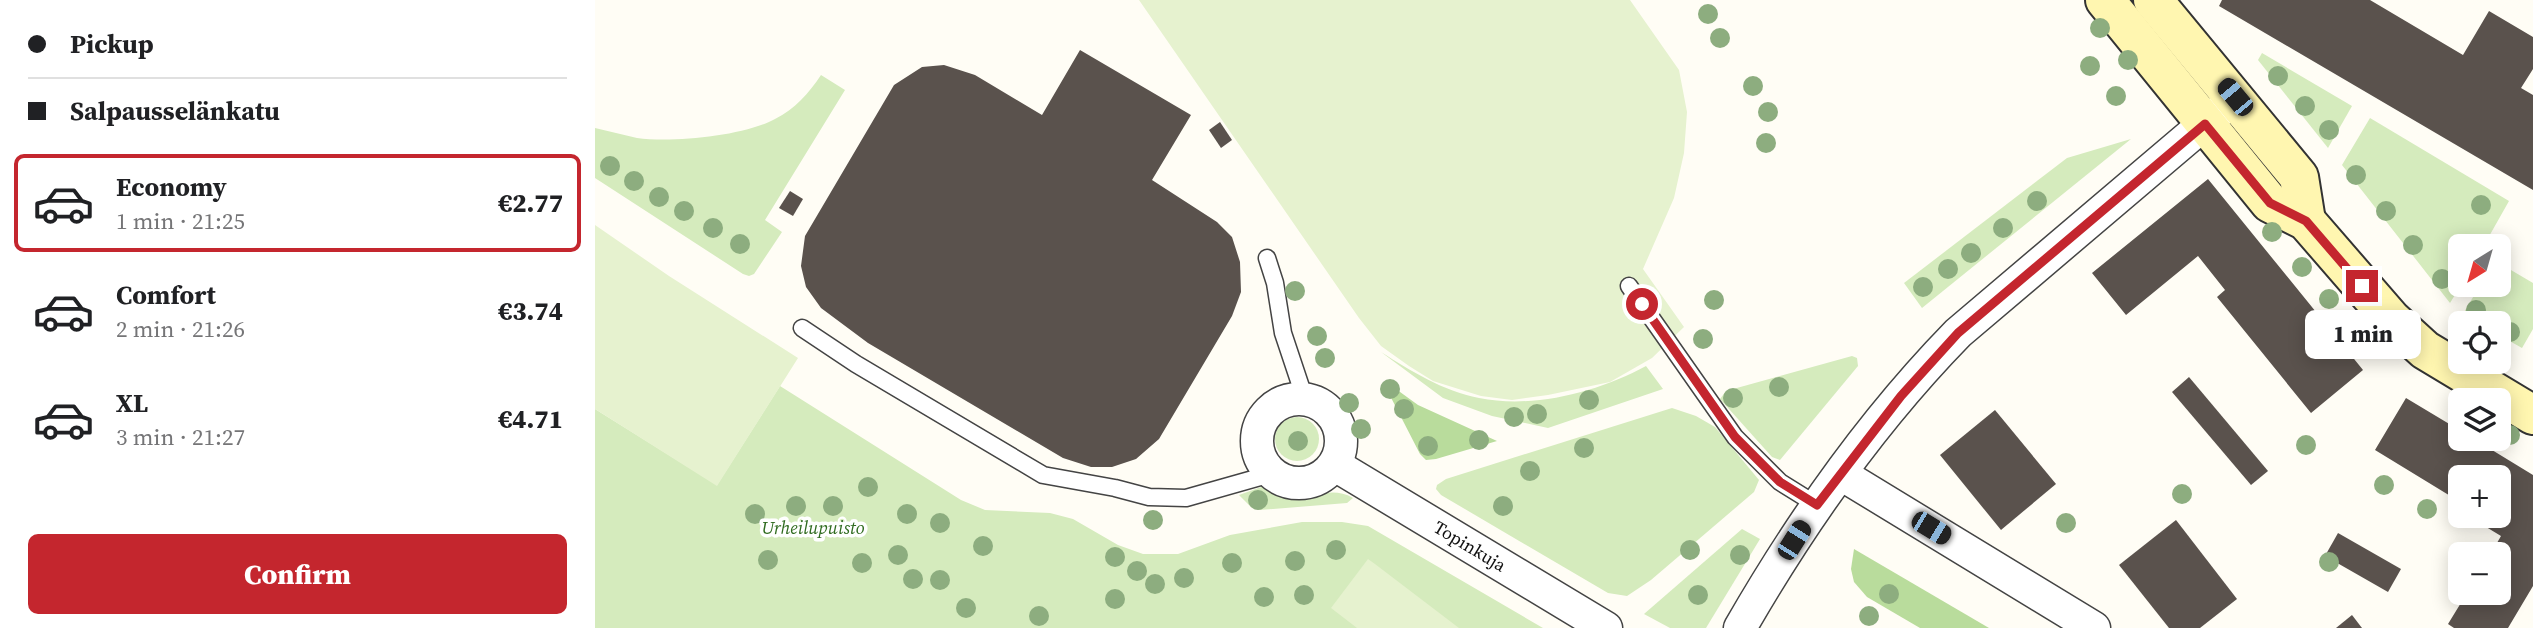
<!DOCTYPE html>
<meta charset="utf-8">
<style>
body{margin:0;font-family:"Source Serif 4",serif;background:#f2f2f2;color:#202124;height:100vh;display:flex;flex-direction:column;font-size:26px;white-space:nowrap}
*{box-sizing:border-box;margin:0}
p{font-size:23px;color:#757577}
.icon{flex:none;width:38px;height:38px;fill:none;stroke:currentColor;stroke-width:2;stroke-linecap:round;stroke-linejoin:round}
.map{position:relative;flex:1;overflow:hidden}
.panel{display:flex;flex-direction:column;background:#fff;width:595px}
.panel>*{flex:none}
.guide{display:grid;align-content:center;height:154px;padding:0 28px;background:#fff}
.needle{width:46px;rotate:217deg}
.buttons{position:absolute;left:1853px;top:234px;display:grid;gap:14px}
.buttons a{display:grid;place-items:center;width:63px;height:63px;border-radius:10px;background:#fff;box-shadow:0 4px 18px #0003;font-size:35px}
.end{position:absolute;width:32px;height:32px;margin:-16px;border:9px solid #c4262e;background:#fff;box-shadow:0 0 0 4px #fff}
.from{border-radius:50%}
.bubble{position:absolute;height:49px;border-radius:10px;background:#fff;box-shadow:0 4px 18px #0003;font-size:23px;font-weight:800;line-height:49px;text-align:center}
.car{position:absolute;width:21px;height:42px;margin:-21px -10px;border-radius:9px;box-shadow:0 0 5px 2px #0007;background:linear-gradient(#222 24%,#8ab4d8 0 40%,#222 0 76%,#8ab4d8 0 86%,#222 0)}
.guide b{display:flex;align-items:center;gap:24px;height:66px;font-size:26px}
.guide b+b{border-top:2px solid #e0e0e0}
.guide i{width:18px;height:18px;background:#202124}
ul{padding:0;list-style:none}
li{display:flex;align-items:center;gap:21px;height:98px;margin:0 14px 10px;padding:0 14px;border:4px solid transparent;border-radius:10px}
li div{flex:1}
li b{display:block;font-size:26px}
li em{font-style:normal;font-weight:800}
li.current{border-color:#c4262e}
li>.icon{width:63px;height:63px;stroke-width:1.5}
.cta{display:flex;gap:14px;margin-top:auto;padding:14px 28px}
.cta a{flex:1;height:80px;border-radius:10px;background:#c4262e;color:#fff;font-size:28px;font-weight:800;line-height:80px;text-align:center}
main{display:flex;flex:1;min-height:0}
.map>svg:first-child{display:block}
.green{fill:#d5ebbd}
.forest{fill:#b9dc9c}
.pitch{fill:#e6f2cf}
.building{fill:#5a524d}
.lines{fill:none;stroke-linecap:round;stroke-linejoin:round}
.service-casing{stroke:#444;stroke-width:19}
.minor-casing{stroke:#444;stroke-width:35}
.secondary-casing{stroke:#333;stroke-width:42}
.service{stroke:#fff;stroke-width:16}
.minor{stroke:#fff;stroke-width:32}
.secondary{stroke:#fff6b0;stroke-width:38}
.tree{fill:#8dad7f}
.route{stroke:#c4262e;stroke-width:9}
.labels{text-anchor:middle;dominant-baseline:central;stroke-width:7;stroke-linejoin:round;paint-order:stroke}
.park-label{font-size:18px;font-style:italic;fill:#2f6b1f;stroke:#fff}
.street-label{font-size:18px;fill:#111;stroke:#fff}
</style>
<main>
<section class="panel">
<div class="guide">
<b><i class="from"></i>Pickup</b>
<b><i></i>Salpausselänkatu</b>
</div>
<ul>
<li class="current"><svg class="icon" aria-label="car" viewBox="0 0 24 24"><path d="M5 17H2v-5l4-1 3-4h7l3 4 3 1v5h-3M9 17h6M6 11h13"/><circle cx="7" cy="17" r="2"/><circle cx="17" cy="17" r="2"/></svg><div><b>Economy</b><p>1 min · 21:25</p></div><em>€2.77</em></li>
<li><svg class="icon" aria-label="car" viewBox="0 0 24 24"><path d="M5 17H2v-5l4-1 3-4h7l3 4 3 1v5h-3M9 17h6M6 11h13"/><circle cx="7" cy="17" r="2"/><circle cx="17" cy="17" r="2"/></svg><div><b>Comfort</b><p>2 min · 21:26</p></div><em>€3.74</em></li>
<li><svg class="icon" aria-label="car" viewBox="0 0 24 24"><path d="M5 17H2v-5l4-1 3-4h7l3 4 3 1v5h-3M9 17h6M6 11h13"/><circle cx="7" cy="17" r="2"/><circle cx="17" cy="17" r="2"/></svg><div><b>XL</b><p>3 min · 21:27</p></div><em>€4.71</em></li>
</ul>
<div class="cta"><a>Confirm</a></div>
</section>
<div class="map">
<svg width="1938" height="628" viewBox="0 0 1938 628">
<rect width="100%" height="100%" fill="#fffdf5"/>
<g class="green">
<polygon points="1667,53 1757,106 1733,148 1663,60"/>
<path d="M226 75 250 90 170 220 187 232 159 274 154 276 148 274 0 178V128C14 131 28 135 42 138 77 143 149 136 180 119 200 109 214 93 226 75Z"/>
<polygon points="1775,118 1914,201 1888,247 1866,247 1866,285 1855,303 1747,165"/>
<polygon points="1536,139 1327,308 1309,283 1472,158"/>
<polygon points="1904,263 1938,283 1938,329 1927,348 1904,335 1904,324 1884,324 1868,314 1884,287 1883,285 1904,285"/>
<path d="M786 352C816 371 848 391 884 398 939 409 1003 392 1051 366L1068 389 953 428 897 416 848 398Z"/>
<polygon points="1257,356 1262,358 1263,366 1185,460 1177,457 1125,399 1131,391"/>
<polygon points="185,386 366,500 390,510 455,513 478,519 523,545 548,554 583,554 635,535 707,522 747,522 773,526 948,628 0,628 0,409 122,485"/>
<polygon points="1077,408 1101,416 1120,427 1164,480 1159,492 1056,580 1032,596 1013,593 846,495 841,489 842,485 851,479"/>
<circle cx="702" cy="439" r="22"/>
<path d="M669 486C703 515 727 480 758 498L752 503 664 510 656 507 644 495Z"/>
<polygon points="1147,529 1165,539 1111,628 1075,628 1049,614"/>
</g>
<g class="forest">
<polygon points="788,382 794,384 823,405 902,441 841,459 831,460 825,454"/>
<polygon points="1259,549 1394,628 1325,628 1272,597 1259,582 1256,569"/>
</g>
<g class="pitch">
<polygon points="544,0 1035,0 1084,70 1092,112 1089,153 1079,198 1048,269 1089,327 1057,358 1015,382 953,395 917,400 886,396 838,381 814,366 786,346 764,318"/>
<polygon points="0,225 74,276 203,358 122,486 0,409"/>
<polygon points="773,559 780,564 864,628 762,628 736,608"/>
</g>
<g class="building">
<polygon points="1627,0 1775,0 1868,55 1894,11 1938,37 1938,69 1926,88 1938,95 1938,190 1624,6"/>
<polygon points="485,50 596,115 557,180 622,222 637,237 645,262 646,292 637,316 564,439 541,459 517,467 496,467 468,458 273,343 226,308 211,287 206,266 210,236 299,85 327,67 349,65 380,75 447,115"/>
<polygon points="625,122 637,140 626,148 614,130"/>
<polygon points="1613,179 1768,370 1716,413 1622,297 1630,290 1603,256 1531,315 1497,273"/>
<polygon points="195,191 208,199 198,216 184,208"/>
<polygon points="1594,377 1673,471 1656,485 1577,392"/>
<polygon points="1811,398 1866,431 1866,439 1879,439 1938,475 1938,586 1913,628 1859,628 1853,624 1872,593 1904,593 1904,555 1895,555 1906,536 1873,516 1904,516 1904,478 1866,478 1866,511 1853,504 1857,497 1780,450"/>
<polygon points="1400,410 1461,484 1406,530 1345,455"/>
<polygon points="1581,520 1642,599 1605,628 1574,628 1524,565"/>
<polygon points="1743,533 1806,569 1793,592 1730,556"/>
<polygon points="1757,615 1767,628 1741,628"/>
</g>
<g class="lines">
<defs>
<g id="service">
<polyline points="672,258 680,283 688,333 710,399"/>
<polyline points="1034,286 1140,437 1185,482 1222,505"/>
<polyline points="207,328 261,364 448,475 520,488 554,497 591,498 676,474"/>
</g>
<g id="minor">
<circle cx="704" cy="441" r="42"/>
<polyline points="740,465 1011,628"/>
<polyline points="1246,474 1499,628"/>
<path d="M1145 628C1206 522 1278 420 1363 333L1628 108"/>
</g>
<g id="secondary">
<polyline points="1510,0 1675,203 1711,221 1796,319 1830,350 1938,415"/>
<polyline points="1558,0 1704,177 1711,221"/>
</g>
</defs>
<use href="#service" class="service-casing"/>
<use href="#minor" class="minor-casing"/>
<use href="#secondary" class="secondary-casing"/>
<use href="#service" class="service"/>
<use href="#minor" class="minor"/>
<use href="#secondary" class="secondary"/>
</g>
<g class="tree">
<circle cx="1113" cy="14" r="10"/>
<circle cx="1505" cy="28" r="10"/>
<circle cx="1125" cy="38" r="10"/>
<circle cx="1533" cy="60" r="10"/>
<circle cx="1495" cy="66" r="10"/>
<circle cx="1683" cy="76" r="10"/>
<circle cx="1158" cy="86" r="10"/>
<circle cx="1521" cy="96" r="10"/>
<circle cx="1710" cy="106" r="10"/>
<circle cx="1173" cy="112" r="10"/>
<circle cx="1734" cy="130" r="10"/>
<circle cx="1171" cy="143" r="10"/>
<circle cx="15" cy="166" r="10"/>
<circle cx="1761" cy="175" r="10"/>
<circle cx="39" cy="181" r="10"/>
<circle cx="64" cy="197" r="10"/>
<circle cx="1442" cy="201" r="10"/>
<circle cx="1886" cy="205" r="10"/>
<circle cx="89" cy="211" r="10"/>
<circle cx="1791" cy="211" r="10"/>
<circle cx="118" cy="228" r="10"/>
<circle cx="1408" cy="228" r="10"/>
<circle cx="1677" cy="232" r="10"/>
<circle cx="145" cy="244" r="10"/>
<circle cx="1818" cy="245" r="10"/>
<circle cx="1376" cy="253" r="10"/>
<circle cx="1707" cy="267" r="10"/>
<circle cx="1353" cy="269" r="10"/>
<circle cx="1847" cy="279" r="10"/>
<circle cx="1328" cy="287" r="10"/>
<circle cx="700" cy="291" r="10"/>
<circle cx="1734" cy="299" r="10"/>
<circle cx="1119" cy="300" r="10"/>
<circle cx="1881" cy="310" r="10"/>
<circle cx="1760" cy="332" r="10"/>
<circle cx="1915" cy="332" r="10"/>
<circle cx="722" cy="336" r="10"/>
<circle cx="1108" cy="339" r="10"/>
<circle cx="730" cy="358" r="10"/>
<circle cx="1184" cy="387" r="10"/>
<circle cx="795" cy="389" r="10"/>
<circle cx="1138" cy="398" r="10"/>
<circle cx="994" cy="400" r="10"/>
<circle cx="754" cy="403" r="10"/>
<circle cx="809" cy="409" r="10"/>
<circle cx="942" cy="414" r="10"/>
<circle cx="919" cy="417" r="10"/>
<circle cx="766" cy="429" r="10"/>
<circle cx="1915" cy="435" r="10"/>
<circle cx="884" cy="440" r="10"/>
<circle cx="703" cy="441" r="10"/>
<circle cx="1711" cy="445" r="10"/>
<circle cx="833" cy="446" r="10"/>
<circle cx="989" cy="448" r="10"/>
<circle cx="935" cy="471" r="10"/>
<circle cx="1789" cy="485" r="10"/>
<circle cx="273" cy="487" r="10"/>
<circle cx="1587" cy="494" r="10"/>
<circle cx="663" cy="500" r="10"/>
<circle cx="201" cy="506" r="10"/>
<circle cx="238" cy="506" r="10"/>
<circle cx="908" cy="506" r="10"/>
<circle cx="1832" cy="509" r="10"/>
<circle cx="160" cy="514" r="10"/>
<circle cx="312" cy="514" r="10"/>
<circle cx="558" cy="520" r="10"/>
<circle cx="345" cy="523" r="10"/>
<circle cx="1471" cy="523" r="10"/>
<circle cx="388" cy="546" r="10"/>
<circle cx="741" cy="550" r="10"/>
<circle cx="1095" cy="550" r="10"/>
<circle cx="303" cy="555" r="10"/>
<circle cx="1145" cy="555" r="10"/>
<circle cx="520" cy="557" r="10"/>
<circle cx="173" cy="560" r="10"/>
<circle cx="700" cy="561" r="10"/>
<circle cx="1734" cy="562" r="10"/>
<circle cx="267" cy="563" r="10"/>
<circle cx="637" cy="563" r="10"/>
<circle cx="542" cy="571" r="10"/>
<circle cx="589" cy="578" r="10"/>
<circle cx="318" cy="579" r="10"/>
<circle cx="345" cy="580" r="10"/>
<circle cx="560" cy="584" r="10"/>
<circle cx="1294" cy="594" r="10"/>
<circle cx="709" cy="595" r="10"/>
<circle cx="1103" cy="595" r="10"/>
<circle cx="669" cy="597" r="10"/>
<circle cx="520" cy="599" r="10"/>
<circle cx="371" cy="608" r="10"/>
<circle cx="444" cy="616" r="10"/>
<circle cx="1274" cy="616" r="10"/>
</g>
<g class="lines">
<polyline class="route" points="1047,304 1140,437 1185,482 1222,505 1306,396 1363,333 1610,124 1675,203 1711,221 1767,286"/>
</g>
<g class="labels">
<g class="park-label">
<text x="218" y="527">Urheilupuisto</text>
</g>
<g class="street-label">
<text transform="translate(875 546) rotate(31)">Topinkuja</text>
</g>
</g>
</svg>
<div class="buttons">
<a><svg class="needle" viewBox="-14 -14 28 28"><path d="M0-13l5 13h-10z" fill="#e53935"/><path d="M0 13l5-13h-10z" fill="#757577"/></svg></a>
<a><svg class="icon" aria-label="locate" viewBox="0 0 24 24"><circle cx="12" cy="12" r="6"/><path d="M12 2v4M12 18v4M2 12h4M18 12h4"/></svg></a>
<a><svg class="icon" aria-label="layers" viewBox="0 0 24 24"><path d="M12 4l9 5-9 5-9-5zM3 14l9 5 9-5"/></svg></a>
<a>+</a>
<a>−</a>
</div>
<i class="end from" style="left:1047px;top:304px"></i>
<i class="end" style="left:1767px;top:286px"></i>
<div class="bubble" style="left:1710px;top:310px;width:116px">1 min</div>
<i class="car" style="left:1640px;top:97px;rotate:320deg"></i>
<i class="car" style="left:1336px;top:528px;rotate:121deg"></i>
<i class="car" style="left:1199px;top:540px;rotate:32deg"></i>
</div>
</main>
